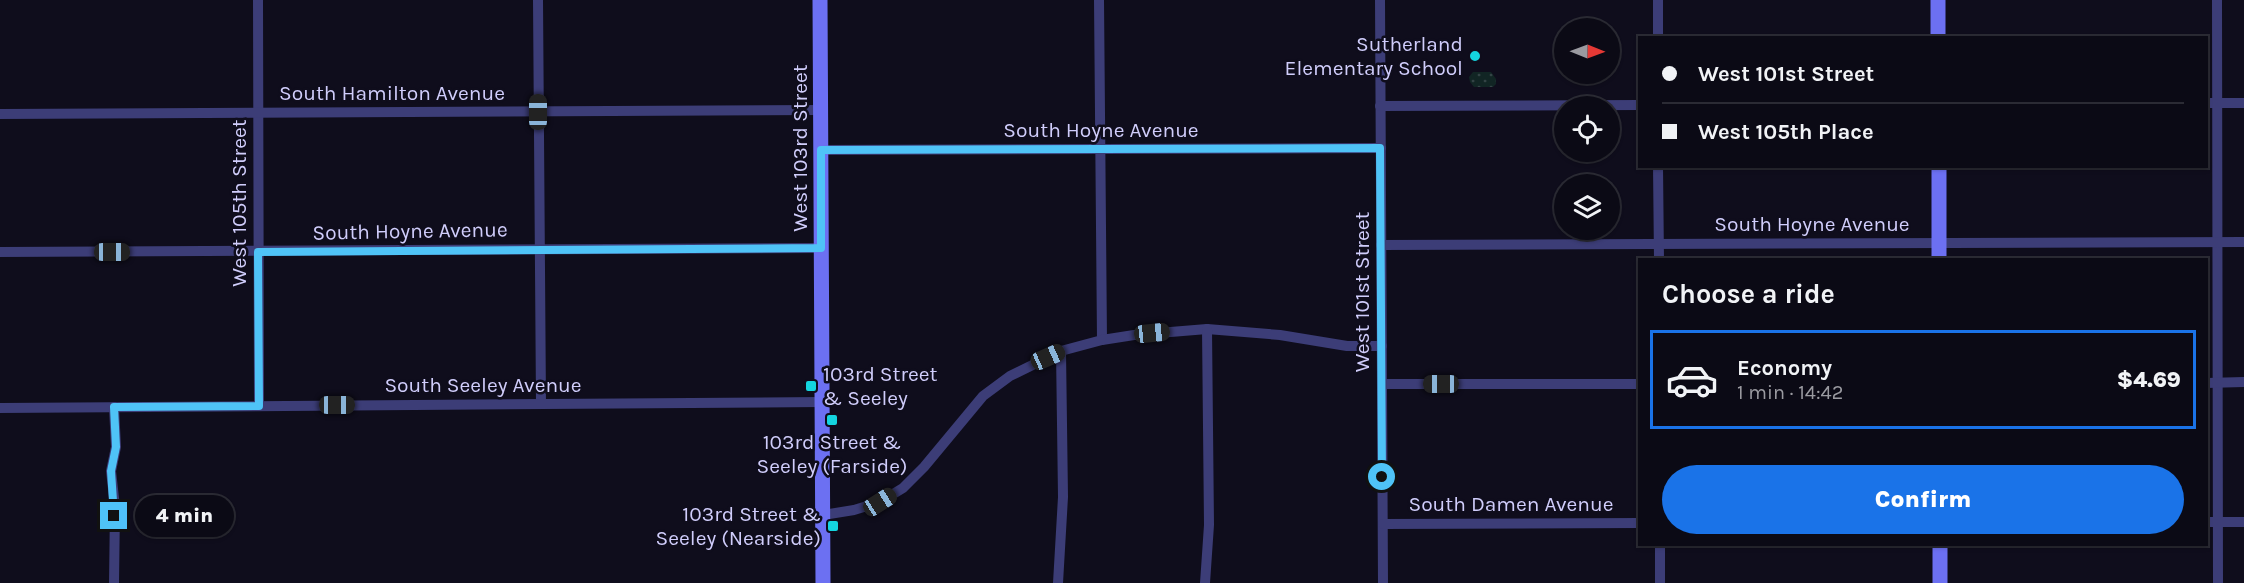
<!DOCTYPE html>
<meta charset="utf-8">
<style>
body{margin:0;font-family:Karla,sans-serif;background:#14131e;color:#f1f3f6;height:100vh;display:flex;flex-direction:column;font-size:22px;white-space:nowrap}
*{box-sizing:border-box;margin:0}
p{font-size:20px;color:#9a9aa0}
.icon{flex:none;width:33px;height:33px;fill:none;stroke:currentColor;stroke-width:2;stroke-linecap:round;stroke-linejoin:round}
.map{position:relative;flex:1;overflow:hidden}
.drawer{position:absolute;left:1638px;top:258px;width:570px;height:288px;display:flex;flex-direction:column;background:#0b0a15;border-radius:0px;box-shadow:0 2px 4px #0004,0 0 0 2px #2b2b34}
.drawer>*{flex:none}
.hud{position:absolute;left:1638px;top:36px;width:570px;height:132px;border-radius:0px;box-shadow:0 2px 4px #0004,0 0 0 2px #2b2b34;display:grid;align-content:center;height:132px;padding:0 24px;background:#0b0a15}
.needle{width:39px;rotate:91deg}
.tools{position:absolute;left:1554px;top:18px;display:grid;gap:12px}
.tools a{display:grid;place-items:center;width:66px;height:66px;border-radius:50%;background:#0b0a15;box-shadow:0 2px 4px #0004,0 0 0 2px #2b2b34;font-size:30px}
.end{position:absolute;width:27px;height:27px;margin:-14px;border:8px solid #4fc3f7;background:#111;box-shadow:0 0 0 3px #111}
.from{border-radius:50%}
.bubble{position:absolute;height:42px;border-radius:21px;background:#0b0a15;box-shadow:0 2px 4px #0004,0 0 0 2px #2b2b34;font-size:20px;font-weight:800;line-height:42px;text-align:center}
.car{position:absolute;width:18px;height:36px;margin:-18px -9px;border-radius:8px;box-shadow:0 0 4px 2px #0007;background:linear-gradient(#222 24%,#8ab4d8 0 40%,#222 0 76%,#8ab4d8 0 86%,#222 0)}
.hud b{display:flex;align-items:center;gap:21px;height:57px;font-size:22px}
.hud b+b{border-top:2px solid #2b2b34}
.hud i{width:15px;height:15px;background:#f1f3f6}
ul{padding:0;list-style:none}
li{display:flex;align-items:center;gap:18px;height:99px;margin:0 12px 9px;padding:0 12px;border:3px solid transparent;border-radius:0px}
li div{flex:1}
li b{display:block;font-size:22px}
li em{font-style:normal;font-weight:800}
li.active{border-color:#1a73e8}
li>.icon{width:54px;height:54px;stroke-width:1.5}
h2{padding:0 24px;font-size:27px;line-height:72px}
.primary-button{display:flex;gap:12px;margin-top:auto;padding:12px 24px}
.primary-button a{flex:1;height:69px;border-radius:36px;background:#1a73e8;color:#fff;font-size:24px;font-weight:800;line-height:69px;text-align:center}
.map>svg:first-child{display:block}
.park{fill:url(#park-dots)}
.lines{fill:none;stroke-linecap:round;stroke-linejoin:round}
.street{stroke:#3c3d77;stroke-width:10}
.secondary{stroke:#6c70f2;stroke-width:15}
.route{stroke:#4fc3f7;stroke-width:8}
.poi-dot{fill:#14d5df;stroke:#0f0d1c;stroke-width:2}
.labels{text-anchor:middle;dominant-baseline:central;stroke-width:5;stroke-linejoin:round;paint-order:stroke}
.poi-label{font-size:21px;fill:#d0cdfb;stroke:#0f0d1c;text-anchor:end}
.street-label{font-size:21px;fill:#d0cdfb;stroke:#0f0d1c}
</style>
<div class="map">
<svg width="2244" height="583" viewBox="0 0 2244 583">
<defs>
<pattern id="park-dots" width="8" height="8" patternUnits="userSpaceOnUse" patternTransform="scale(1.5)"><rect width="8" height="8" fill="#112524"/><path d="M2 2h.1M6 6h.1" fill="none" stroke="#334345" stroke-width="1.8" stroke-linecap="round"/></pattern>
</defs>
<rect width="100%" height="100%" fill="#0f0d1c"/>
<polygon class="park" points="1473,72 1491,72 1496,79 1496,84 1493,87 1474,87 1470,82 1469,77"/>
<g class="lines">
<g class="street">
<polyline points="258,0 259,406"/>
<polyline points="538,0 541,404"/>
<polyline points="1099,0 1102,340"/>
<polyline points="1380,0 1383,583"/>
<polyline points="1658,0 1658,38"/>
<polyline points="2217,0 2218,583"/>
<polyline points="2206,103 2244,103"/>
<polyline points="1380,106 1640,105"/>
<polyline points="0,114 821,110"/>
<polyline points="821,150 1381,148"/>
<polyline points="1658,166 1659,260"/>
<polyline points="1381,245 2244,242"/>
<polyline points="0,252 821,248"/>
<polyline points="2206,383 2244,382"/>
<polyline points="1382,384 1640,384"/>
<polyline points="114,407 116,447 111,471 115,507 114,583"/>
<polyline points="0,408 822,402"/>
<polyline points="823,515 854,510 880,502 903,488 924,467 983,396 1010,376 1061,351 1102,340 1134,335 1207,329 1280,335 1347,346 1382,346"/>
<polyline points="2206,522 2244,522"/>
<polyline points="1383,524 1640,523"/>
<polyline points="1660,544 1660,583"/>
<polyline points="1058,583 1063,497 1061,351"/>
<polyline points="1205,583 1209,525 1207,329"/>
</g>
<g class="secondary">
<polyline points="820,0 823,583"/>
<polyline points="1938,0 1938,38"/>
<polyline points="1939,166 1939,260"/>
<polyline points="1940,544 1940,583"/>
</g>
</g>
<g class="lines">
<polyline class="route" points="114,516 111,471 116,447 114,407 259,406 258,252 821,248 821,150 1380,148 1382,477"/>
</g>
<g class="poi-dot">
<circle cx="1475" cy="56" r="6"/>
<rect x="805" y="380" width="12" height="12" rx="3"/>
<rect x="826" y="414" width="12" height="12" rx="3"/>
<rect x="827" y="520" width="12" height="12" rx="3"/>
</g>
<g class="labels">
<g class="poi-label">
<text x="1463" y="44">Sutherland<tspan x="1463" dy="24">Elementary School</tspan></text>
<text x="823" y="374" text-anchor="start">103rd Street<tspan x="823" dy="24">&amp; Seeley</tspan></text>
<text x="832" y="442" text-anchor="middle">103rd Street &amp;<tspan x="832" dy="24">Seeley (Farside)</tspan></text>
<text x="821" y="514">103rd Street &amp;<tspan x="821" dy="24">Seeley (Nearside)</tspan></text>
</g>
<g class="street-label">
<text x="392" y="93">South Hamilton Avenue</text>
<text x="1101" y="130">South Hoyne Avenue</text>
<text transform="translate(800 148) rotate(-90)">West 103rd Street</text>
<text transform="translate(239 203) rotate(-90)">West 105th Street</text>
<text x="1812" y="224">South Hoyne Avenue</text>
<text transform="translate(410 231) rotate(-1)">South Hoyne Avenue</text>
<text transform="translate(1362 292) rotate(-90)">West 101st Street</text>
<text x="483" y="385">South Seeley Avenue</text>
<text x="1511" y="504">South Damen Avenue</text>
</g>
</g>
</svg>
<div class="tools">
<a><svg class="needle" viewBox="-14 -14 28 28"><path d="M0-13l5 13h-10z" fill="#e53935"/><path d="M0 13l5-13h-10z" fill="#9a9aa0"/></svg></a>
<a><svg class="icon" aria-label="locate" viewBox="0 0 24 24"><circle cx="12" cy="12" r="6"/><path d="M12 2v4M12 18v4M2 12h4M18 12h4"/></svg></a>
<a><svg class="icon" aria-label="layers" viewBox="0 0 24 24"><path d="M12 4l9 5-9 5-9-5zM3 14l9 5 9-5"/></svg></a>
</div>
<i class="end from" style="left:1382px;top:477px"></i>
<i class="end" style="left:114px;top:516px"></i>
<div class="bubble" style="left:135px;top:495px;width:99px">4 min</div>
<i class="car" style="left:538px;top:112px;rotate:0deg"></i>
<i class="car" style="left:112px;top:252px;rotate:90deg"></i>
<i class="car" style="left:1152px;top:333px;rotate:84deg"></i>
<i class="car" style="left:1048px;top:357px;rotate:66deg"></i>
<i class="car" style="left:1441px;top:384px;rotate:270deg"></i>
<i class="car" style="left:337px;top:405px;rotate:90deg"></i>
<i class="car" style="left:880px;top:502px;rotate:58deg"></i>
<div class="hud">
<b><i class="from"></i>West 101st Street</b>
<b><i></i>West 105th Place</b>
</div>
<section class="drawer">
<h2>Choose a ride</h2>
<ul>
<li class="active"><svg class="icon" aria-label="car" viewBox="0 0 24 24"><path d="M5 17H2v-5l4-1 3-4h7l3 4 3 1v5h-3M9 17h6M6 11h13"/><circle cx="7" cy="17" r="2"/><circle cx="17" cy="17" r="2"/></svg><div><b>Economy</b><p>1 min · 14:42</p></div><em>$4.69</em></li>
</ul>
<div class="primary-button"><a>Confirm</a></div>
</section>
</div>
